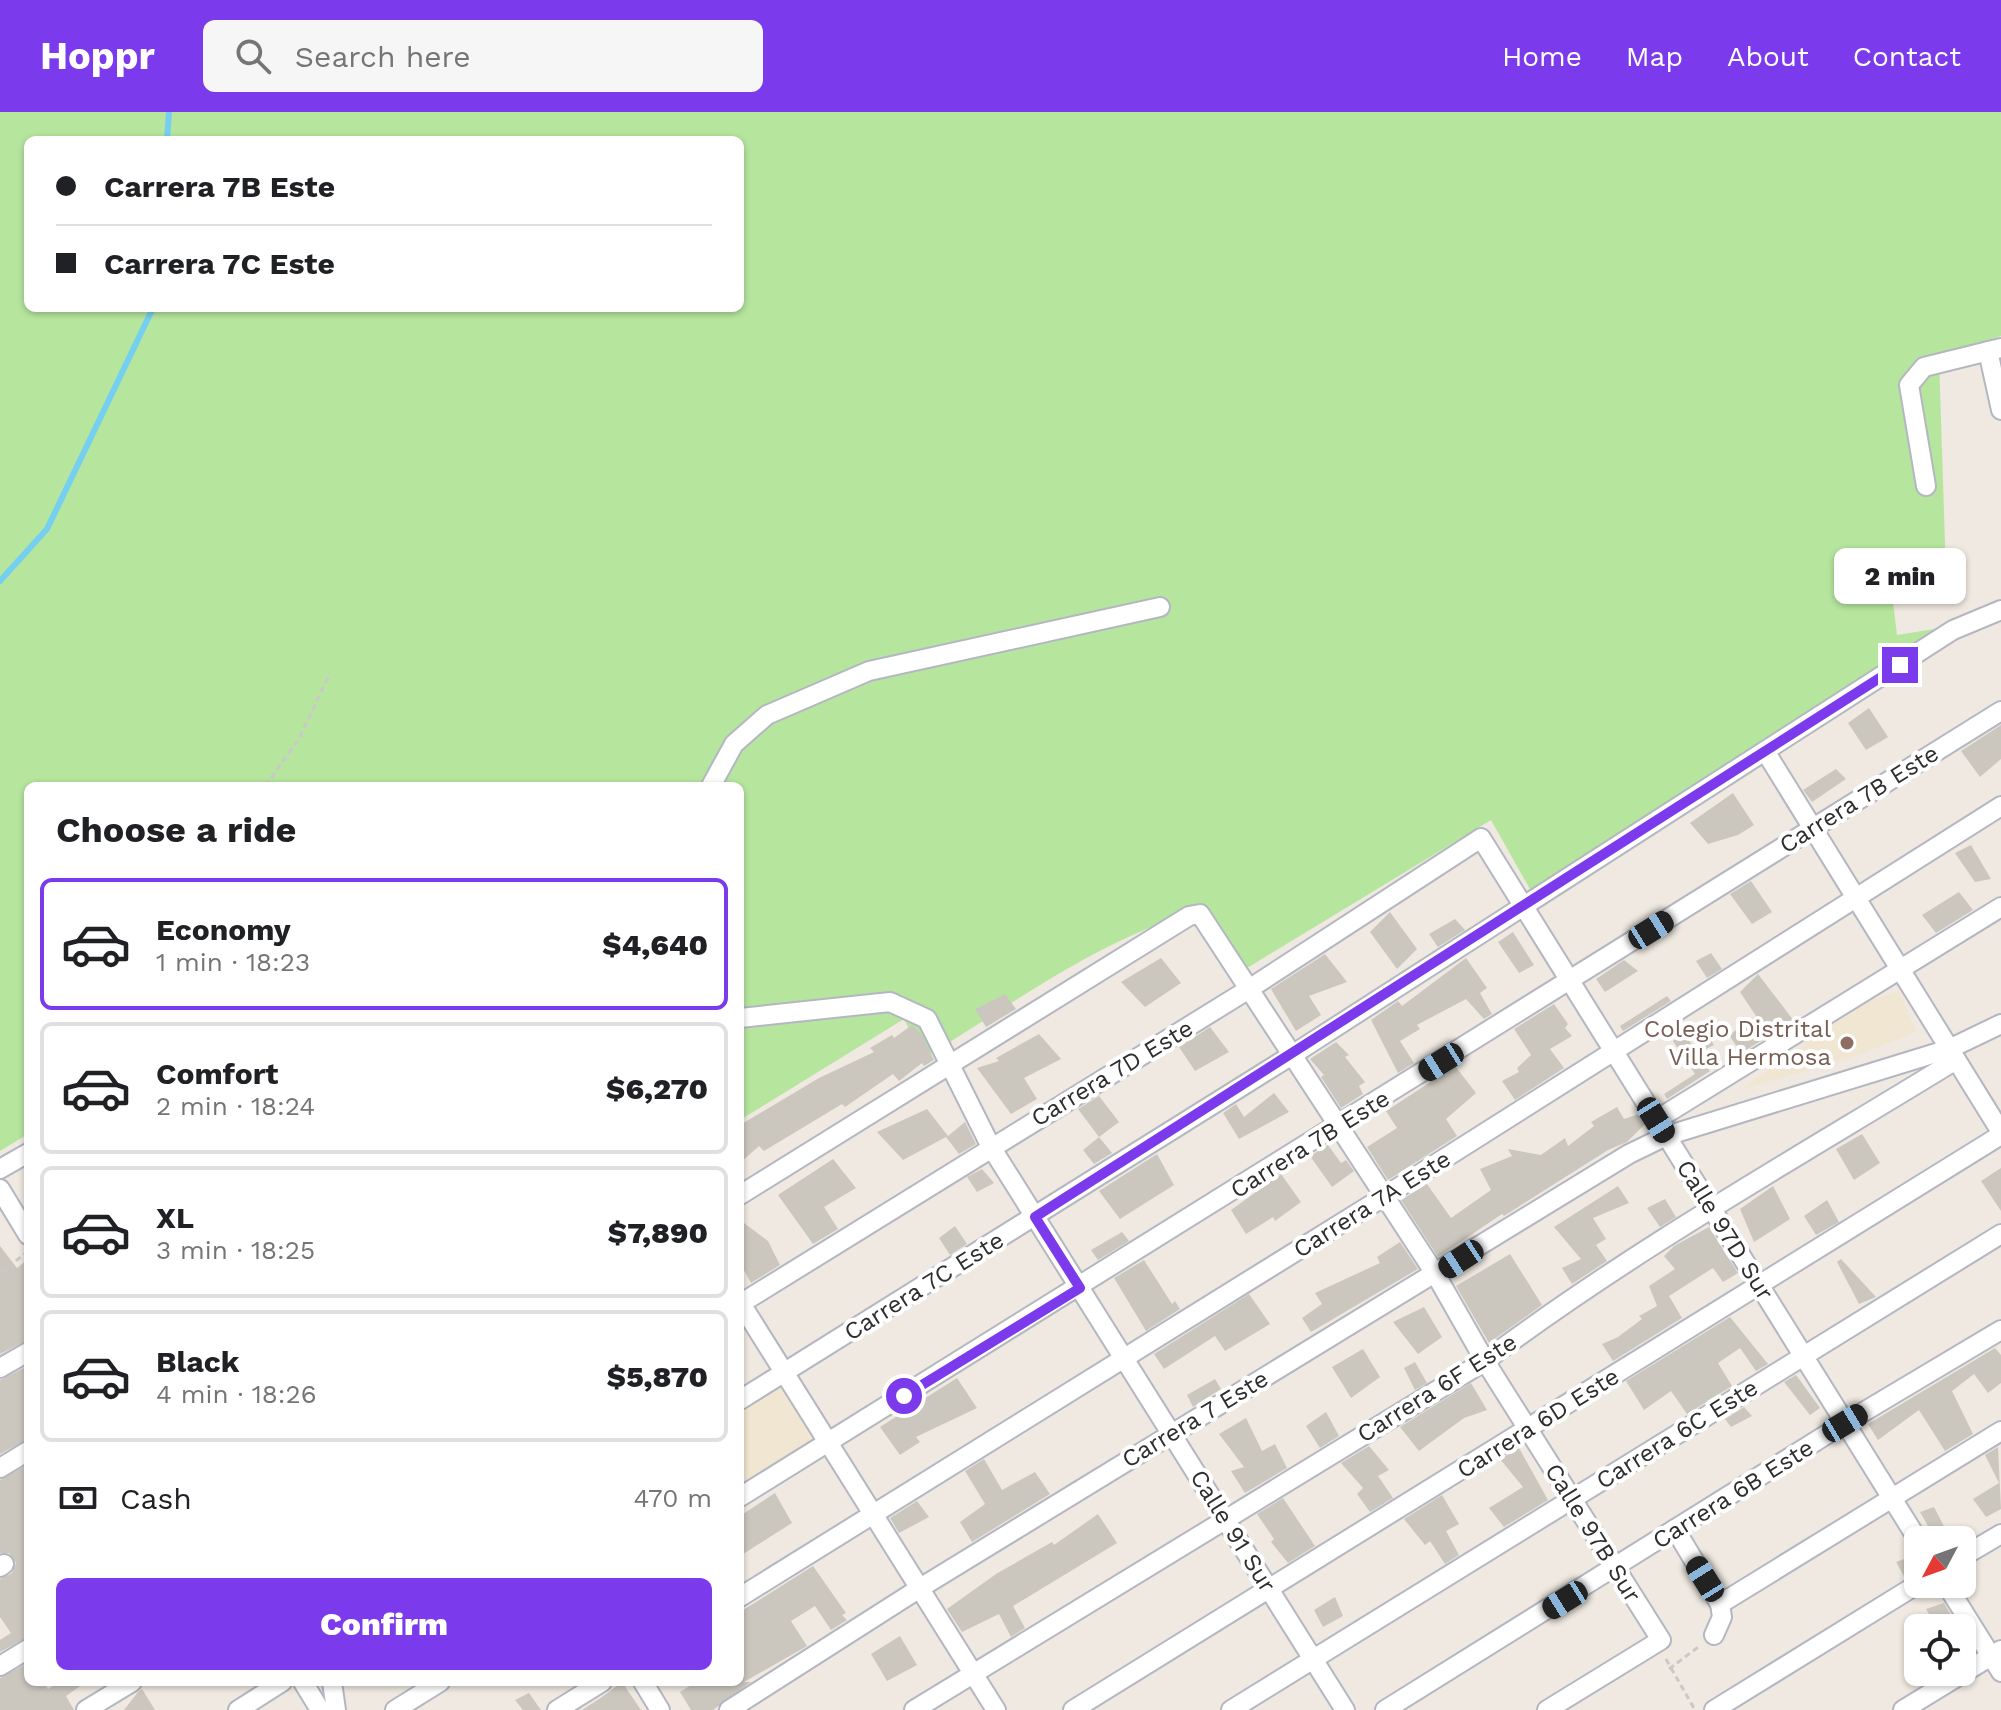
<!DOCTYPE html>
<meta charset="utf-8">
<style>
body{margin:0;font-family:"Work Sans",sans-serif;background:#f6f6f6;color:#202124;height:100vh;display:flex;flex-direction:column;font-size:30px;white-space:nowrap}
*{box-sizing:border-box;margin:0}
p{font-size:26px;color:#757577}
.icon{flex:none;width:44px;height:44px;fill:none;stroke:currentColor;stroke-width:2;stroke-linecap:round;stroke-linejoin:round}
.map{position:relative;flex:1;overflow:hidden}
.sheet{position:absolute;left:24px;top:670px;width:720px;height:904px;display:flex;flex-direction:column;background:#fff;border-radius:12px;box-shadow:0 2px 6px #0004}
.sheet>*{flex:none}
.top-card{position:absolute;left:24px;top:24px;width:720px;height:176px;border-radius:12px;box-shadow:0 2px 6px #0004;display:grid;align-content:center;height:176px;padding:0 32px;background:#fff}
.needle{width:52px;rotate:229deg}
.tools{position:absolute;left:1904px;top:1414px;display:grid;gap:16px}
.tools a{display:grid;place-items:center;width:72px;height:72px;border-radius:12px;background:#fff;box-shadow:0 2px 6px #0004;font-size:40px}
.end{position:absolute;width:36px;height:36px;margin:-18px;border:10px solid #7c3aed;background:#fff;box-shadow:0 0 0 4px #fff}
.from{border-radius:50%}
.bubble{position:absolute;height:56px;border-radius:12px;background:#fff;box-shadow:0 2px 6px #0004;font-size:26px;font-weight:800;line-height:56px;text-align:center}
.car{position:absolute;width:24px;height:48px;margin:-24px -12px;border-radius:10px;box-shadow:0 0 6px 2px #0007;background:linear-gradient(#222 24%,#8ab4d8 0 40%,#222 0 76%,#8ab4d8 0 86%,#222 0)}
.top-card b{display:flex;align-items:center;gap:28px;height:76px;font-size:30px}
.top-card b+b{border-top:2px solid #e0e0e0}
.top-card i{width:20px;height:20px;background:#202124}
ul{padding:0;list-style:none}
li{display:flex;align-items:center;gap:24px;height:132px;margin:0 16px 12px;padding:0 16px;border:4px solid #e0e0e0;border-radius:12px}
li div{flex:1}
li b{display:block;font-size:30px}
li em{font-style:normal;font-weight:800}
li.selected{border-color:#7c3aed}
li>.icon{width:72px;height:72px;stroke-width:1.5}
h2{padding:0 32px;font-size:36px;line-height:96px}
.pay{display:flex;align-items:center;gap:20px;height:88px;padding:0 32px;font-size:30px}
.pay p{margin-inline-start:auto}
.button{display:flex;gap:16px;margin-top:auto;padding:16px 32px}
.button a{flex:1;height:92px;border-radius:12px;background:#7c3aed;color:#fff;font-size:32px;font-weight:800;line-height:92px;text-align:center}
header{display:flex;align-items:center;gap:48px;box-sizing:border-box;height:112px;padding:0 40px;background:#7c3aed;color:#fff}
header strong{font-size:38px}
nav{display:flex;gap:44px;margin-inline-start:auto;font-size:28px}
.search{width:560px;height:72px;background:#f6f6f6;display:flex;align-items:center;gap:20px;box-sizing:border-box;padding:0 28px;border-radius:12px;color:#757577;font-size:30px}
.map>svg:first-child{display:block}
.education{fill:#f0e6d1}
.green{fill:#b6e59e;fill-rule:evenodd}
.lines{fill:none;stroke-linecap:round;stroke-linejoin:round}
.stream{stroke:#75cff0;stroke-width:6}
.building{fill:#cbc7bf}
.minor-casing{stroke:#b4b7c1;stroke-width:22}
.path{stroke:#c9c9c9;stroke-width:3;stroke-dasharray:6 4;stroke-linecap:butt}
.minor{stroke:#fff;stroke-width:18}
.route{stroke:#7c3aed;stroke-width:10}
.education-dot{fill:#8d6e63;stroke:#fff;stroke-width:3}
.labels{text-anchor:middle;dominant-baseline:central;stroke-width:8;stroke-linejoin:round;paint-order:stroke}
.street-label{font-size:24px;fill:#2e2e2e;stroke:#fff}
.education-label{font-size:24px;fill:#785e54;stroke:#fff;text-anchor:end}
</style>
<header>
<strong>Hoppr</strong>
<div class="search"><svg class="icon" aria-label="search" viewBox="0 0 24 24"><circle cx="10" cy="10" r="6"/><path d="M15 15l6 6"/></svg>Search here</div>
<nav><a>Home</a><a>Map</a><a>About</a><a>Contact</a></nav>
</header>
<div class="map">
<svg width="2001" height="1598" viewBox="0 0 2001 1598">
<rect width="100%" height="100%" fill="#efe9e1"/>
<g class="education">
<polygon points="1899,879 1916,920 1861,942 1741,978 1855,894"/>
<polygon points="784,1271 818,1325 740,1374 740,1298"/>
</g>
<path class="green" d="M0 0H2001V224L1939 245 1946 463 1891 474 1897 523 1947 515 1531 779 1491 708 1247 856 1204 797C1103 824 1013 892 924 946L904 907 740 1008V674H28V1022L0 1039ZM28 28H740V196H28Z"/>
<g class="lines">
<g class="stream">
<polyline points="167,28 169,0"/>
<polyline points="0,469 47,417 153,196"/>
</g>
</g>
<g class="building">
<polygon points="1869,596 1888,625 1866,638 1848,611"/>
<polygon points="2001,613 2001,647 1980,665 1961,639"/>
<polygon points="1836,657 1846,667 1812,690 1803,678"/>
<polygon points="1733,681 1754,713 1738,723 1708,732 1690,711"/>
<polygon points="1971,733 1991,767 1975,770 1955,741"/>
<polygon points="1751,769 1772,800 1752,812 1730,782"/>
<polygon points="1959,780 1973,798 1936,821 1922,803"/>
<polygon points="1390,800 1417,837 1397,857 1370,820"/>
<polygon points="1455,807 1465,818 1438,835 1429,822"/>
<polygon points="1513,820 1534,853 1519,861 1498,830"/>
<polygon points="1711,841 1722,857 1707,866 1696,849"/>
<polygon points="1325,842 1347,870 1309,884 1321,903 1296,919 1271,877"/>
<polygon points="1161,846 1181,871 1145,895 1121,870"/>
<polygon points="1466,846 1487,876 1480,881 1492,902 1484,907 1466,887 1417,913 1420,917 1400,929 1414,951 1398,961 1371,908 1398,889 1402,894"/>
<polygon points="1624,848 1638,859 1605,880 1596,867"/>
<polygon points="1758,862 1794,909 1741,941 1729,923 1756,904 1740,880"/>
<polygon points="1005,882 1016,897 986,915 975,897"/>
<polygon points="1667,884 1671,889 1623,919 1620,914"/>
<polygon points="1554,892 1568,912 1565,916 1572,924 1550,937 1564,956 1515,988 1502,969 1519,960 1517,956 1531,943 1514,917"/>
<polygon points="1701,912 1714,933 1700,940 1686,919"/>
<polygon points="912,913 922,923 934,948 924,954 922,951 899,969 893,962 845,995 842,992 764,1039 759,1034 740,1051 740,1013 819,966 874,940 870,936 892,923 894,926"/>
<polygon points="1210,915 1229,940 1195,959 1179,935"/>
<polygon points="1684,921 1710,959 1667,987 1664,982 1695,962 1673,929"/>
<polygon points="1039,922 1061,947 1024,966 1037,987 1011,1002 977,956 999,949 996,946"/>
<polygon points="1336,930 1349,943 1345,945 1365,970 1359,974 1363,982 1341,996 1321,965 1324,963 1310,947"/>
<polygon points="1455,954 1476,981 1446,1007 1457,1024 1388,1068 1367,1035 1397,1016 1386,999"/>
<polygon points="1274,981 1289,1000 1239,1027 1223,1001 1236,992 1244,1005"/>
<polygon points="1099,984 1119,1010 1099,1025 1078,997"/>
<polygon points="1617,995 1624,1007 1639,1002 1645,1012 1627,1030 1608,1038 1504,1104 1502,1102 1438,1145 1401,1088 1427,1072 1451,1106 1491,1078 1480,1057 1512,1044 1508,1037 1541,1043 1565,1026 1568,1034 1594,1014 1591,1010"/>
<polygon points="927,997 948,1024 965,1010 976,1032 959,1042 946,1025 903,1048 877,1020"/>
<polygon points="1862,1022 1880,1051 1854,1068 1836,1037"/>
<polygon points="1099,1025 1112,1041 1094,1052 1083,1038"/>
<polygon points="1328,1033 1341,1051 1346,1048 1354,1059 1332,1075 1310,1044"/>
<polygon points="1157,1042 1174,1073 1120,1107 1099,1079"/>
<polygon points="833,1047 856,1076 824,1095 838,1117 813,1132 778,1083"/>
<polygon points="2001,1056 2001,1099 1981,1069"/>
<polygon points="982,1057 994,1071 977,1080 967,1065"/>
<polygon points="1281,1062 1301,1090 1275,1109 1273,1105 1246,1122 1231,1098"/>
<polygon points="1618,1074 1629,1091 1593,1106 1606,1127 1596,1133 1607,1149 1572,1172 1562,1156 1581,1147 1554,1115"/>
<polygon points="1773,1074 1790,1107 1754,1130 1740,1097"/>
<polygon points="1665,1087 1676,1105 1660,1115 1647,1096"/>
<polygon points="1827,1088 1839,1110 1816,1123 1804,1104"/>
<polygon points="740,1108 768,1129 780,1153 751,1171 740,1151"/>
<polygon points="955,1114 967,1132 950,1143 939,1126"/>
<polygon points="1709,1115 1738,1161 1723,1170 1713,1156 1669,1184 1682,1206 1613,1249 1602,1232 1618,1225 1642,1207 1639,1204 1657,1194 1649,1174 1675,1157 1664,1144 1674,1134"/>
<polygon points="1122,1120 1129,1129 1098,1148 1091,1138"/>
<polygon points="1400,1130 1418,1157 1311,1220 1302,1206 1322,1192 1315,1181 1380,1151 1377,1145"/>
<polygon points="0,1134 17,1156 28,1147 28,1228 0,1242"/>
<polygon points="1510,1142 1542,1193 1489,1231 1456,1174"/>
<polygon points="1841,1147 1876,1185 1859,1192 1837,1150"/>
<polygon points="1144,1148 1172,1192 1175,1189 1180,1197 1146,1219 1114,1166"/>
<polygon points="1249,1182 1270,1212 1225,1239 1215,1224 1164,1257 1154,1242"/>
<polygon points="1424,1195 1442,1225 1418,1242 1393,1210"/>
<polygon points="1730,1205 1768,1252 1756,1259 1740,1236 1718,1251 1732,1274 1687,1302 1671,1279 1644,1298 1626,1269"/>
<polygon points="1995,1236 2001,1243 2001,1271 1988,1281 1974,1262 1952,1279 1973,1322 1945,1339 1919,1298 1878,1328 1868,1312"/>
<polygon points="1363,1237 1380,1265 1351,1286 1332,1255"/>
<polygon points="1415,1250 1427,1271 1415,1278 1404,1256"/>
<polygon points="28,1254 28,1327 0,1342 0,1268"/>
<polygon points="1796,1263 1820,1296 1810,1303 1784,1270"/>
<polygon points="957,1266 977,1296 916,1325 920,1330 900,1343 880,1315"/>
<polygon points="1215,1267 1221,1277 1193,1295 1187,1283"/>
<polygon points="1471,1271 1487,1298 1464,1306 1419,1339 1400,1315"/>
<polygon points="1744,1295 1752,1304 1731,1315 1725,1307"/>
<polygon points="1326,1300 1339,1324 1320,1336 1306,1314"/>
<polygon points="1246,1306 1262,1339 1275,1332 1287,1356 1245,1381 1231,1359 1244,1355 1219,1322"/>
<polygon points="1369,1334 1389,1358 1378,1364 1393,1386 1370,1400 1357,1382 1363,1376 1341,1351"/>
<polygon points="1998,1335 2001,1397 1986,1405 1973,1387 1999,1371 1985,1343"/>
<polygon points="1519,1336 1548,1388 1504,1415 1489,1396 1523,1375 1500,1347"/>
<polygon points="984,1347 1002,1378 1035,1360 1050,1382 972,1430 960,1410 985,1392 965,1359"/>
<polygon points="24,1355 28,1361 28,1525 0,1540 0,1528 11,1521 0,1505 0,1467 12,1461 16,1451 9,1441 0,1441 0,1368"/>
<polygon points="775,1381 792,1411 740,1444 740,1404"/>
<polygon points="1442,1383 1459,1412 1446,1419 1459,1443 1445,1452 1430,1429 1425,1433 1404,1407"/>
<polygon points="1283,1386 1315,1434 1288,1451 1271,1430 1274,1427 1257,1402"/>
<polygon points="917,1389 929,1405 899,1421 890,1406"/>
<polygon points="1934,1395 1951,1428 1936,1428 1920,1400"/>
<polygon points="1098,1402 1117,1431 1013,1494 1025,1516 1011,1525 999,1502 962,1520 947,1497 996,1462 1052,1430 1054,1433"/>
<polygon points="1918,1442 1918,1458 1905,1466 1896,1450"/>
<polygon points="813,1454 846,1501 842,1503 847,1508 831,1518 815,1494 791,1509 807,1534 744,1570 751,1570 713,1598 691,1598 680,1580 696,1570 740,1570 740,1500"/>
<polygon points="1335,1485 1343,1504 1323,1515 1314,1498"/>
<polygon points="1944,1491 1951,1503 1936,1514 1926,1497"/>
<polygon points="900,1524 917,1553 887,1569 871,1542"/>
<polygon points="28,1551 28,1570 43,1570 48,1577 59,1570 86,1570 66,1584 74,1598 0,1598 0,1566"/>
<polygon points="622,1570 641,1598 582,1598 602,1585"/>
<polygon points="142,1577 155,1598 124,1598 138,1580"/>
<polygon points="529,1581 541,1598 523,1598 515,1588"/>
</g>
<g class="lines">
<defs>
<g id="minor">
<polyline points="1988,239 2001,298"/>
<polyline points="1926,374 1909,273 1924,255 2001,236"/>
<polyline points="1765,639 2001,1020"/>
<polyline points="711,674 734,632 767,603 869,559 1160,495"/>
<polyline points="740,906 890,890 927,907 991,1035 1345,1598"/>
<polyline points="1656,1008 2001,795"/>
<polyline points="0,1057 28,1041"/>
<polyline points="0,1077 28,1123"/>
<polyline points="740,1083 1189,804 1200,802 1436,1163 1485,1249 1661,1528 1547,1598"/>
<polyline points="740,1190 996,1598"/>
<polyline points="740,1192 1249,877 1481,726 1918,1428"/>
<polyline points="0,1256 28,1240"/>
<polyline points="740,1288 1292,943 1953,518 2001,498"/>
<polyline points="0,1356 28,1339"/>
<polyline points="740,1385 2001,599"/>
<polyline points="1675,1417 1720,1492"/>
<polyline points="1962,1445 2001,1422"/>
<polyline points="0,1455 4,1452"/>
<polyline points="1946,1472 2001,1560"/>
<polyline points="740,1485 1385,1084 2001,694"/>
<polyline points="1714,1523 1722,1505 1720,1492 2001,1319"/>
<polyline points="0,1554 28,1537"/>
<polyline points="303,1570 320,1598"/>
<polyline points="332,1570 336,1598"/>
<polyline points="643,1570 660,1598"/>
<polyline points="86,1598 132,1570"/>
<polyline points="238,1598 282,1570"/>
<polyline points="395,1598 440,1570"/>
<polyline points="557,1598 602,1570"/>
<polyline points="729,1598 920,1476 1629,1042 1666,1024 1949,937 2001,912"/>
<path d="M914 1598 1485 1249C1633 1138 1798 1045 1956 948"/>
<polyline points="1073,1598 2001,1023"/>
<polyline points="1231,1598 2001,1122"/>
<polyline points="1385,1598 1845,1311 2001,1218"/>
<polyline points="1714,1598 1918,1472"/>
<polyline points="1903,1598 2001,1538"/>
</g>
</defs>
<use href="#minor" class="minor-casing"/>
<g class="path">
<polyline points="265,674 299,627 330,561"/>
<polyline points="0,1161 26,1141"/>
<polyline points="1666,1547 1695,1598"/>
<polyline points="1669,1557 1701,1533"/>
</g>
<use href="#minor" class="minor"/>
</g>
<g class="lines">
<polyline class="route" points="904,1284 1080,1176 1035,1105 1900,553"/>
</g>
<circle class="education-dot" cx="1847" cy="931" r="8"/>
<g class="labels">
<g class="street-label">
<text transform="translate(1859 687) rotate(-32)">Carrera 7B Este</text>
<text transform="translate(1112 961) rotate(-31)">Carrera 7D Este</text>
<text transform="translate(1310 1032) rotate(-32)">Carrera 7B Este</text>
<text transform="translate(1372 1092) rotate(-32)">Carrera 7A Este</text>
<text transform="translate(1725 1118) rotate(58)">Calle 97D Sur</text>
<text transform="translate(924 1174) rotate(-32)">Carrera 7C Este</text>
<text transform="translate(1437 1276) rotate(-32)">Carrera 6F Este</text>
<text transform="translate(1195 1307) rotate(-31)">Carrera 7 Este</text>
<text transform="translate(1538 1311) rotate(-32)">Carrera 6D Este</text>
<text transform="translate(1677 1322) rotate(-32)">Carrera 6C Este</text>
<text transform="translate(1733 1382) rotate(-32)">Carrera 6B Este</text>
<text transform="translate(1233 1419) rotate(58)">Calle 91 Sur</text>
<text transform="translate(1593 1421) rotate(58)">Calle 97B Sur</text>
</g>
<g class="education-label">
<text x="1831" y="917">Colegio Distrital<tspan x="1831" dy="28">Villa Hermosa</tspan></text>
</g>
</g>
</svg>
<div class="tools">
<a><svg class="needle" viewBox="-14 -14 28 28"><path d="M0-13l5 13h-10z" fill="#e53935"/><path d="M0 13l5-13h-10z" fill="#757577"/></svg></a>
<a><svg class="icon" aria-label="locate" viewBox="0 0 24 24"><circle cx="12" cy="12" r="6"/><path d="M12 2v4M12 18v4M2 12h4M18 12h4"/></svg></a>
</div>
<i class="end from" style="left:904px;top:1284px"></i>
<i class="end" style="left:1900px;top:553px"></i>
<div class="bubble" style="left:1834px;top:436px;width:132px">2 min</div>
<i class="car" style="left:1651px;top:818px;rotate:58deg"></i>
<i class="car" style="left:1441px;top:950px;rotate:238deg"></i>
<i class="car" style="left:1656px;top:1008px;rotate:148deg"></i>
<i class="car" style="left:1461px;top:1147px;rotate:237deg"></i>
<i class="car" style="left:1845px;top:1311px;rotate:59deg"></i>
<i class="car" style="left:1705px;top:1467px;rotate:328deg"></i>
<i class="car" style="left:1565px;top:1488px;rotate:238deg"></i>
<div class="top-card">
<b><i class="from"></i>Carrera 7B Este</b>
<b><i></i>Carrera 7C Este</b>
</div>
<section class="sheet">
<h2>Choose a ride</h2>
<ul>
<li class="selected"><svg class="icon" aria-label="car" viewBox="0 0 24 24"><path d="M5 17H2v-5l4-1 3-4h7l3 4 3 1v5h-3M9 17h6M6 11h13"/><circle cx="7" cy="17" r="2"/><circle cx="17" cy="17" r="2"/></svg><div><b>Economy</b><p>1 min · 18:23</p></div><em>$4,640</em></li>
<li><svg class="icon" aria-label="car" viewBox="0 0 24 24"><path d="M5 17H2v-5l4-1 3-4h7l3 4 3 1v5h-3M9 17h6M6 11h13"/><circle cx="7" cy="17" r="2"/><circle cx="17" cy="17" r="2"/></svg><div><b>Comfort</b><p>2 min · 18:24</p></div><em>$6,270</em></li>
<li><svg class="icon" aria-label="car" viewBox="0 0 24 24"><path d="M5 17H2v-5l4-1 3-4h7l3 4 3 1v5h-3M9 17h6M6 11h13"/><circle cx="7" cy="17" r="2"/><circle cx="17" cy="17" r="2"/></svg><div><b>XL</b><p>3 min · 18:25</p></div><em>$7,890</em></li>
<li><svg class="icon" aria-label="car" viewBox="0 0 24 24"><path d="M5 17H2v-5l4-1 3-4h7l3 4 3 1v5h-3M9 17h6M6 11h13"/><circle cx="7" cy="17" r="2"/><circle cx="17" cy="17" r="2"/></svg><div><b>Black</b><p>4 min · 18:26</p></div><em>$5,870</em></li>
</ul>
<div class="pay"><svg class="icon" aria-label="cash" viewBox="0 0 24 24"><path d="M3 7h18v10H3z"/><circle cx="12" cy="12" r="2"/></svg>Cash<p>470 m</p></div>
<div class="button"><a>Confirm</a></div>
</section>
</div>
